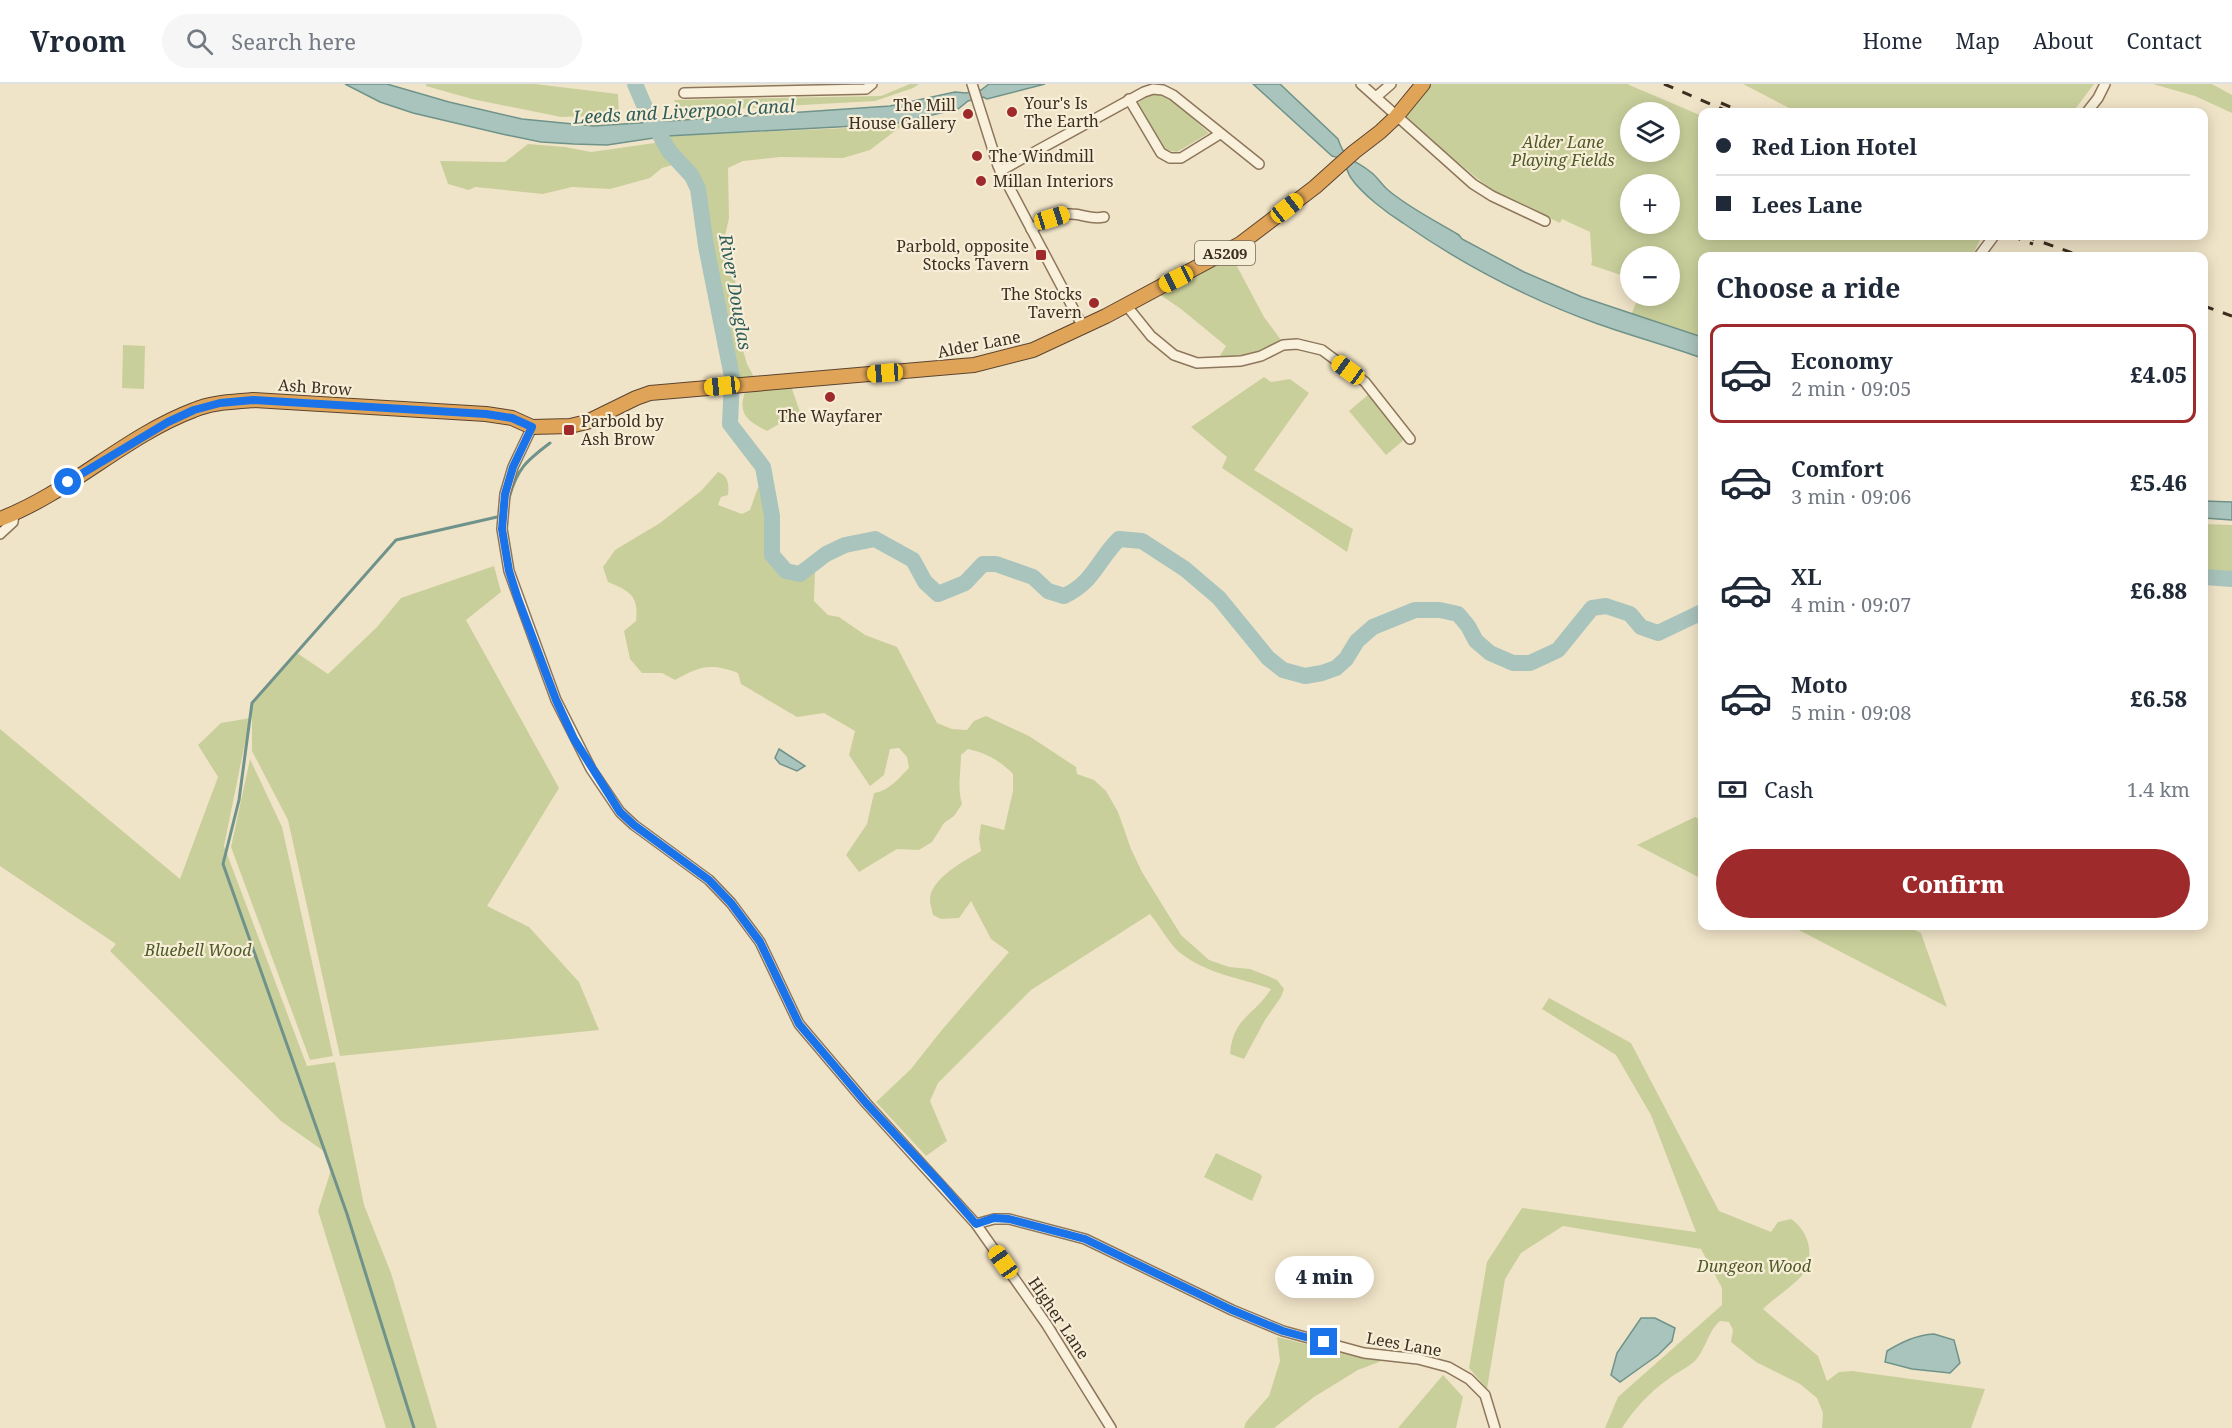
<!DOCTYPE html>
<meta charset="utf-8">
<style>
body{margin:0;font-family:"Noto Serif",serif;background:#f6f6f7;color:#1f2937;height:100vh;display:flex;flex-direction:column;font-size:22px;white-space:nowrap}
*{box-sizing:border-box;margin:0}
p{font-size:20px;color:#747a83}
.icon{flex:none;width:33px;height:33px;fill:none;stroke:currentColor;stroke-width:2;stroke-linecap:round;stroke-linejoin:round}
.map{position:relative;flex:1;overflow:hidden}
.side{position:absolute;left:1698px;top:168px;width:510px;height:678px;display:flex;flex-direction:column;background:#fff;border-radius:12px;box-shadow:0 3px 15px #0003}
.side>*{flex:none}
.banner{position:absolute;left:1698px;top:24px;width:510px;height:132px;border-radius:12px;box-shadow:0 3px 15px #0003;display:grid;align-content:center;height:132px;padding:0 18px;background:#fff}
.tools{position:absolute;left:1620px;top:18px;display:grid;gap:12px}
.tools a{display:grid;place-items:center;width:60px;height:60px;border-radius:50%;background:#fff;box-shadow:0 3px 15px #0003;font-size:30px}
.end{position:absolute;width:27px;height:27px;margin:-14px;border:8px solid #1a73e8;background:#fff;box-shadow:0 0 0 3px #fff}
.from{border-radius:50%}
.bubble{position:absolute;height:42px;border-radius:21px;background:#fff;box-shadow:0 3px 15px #0003;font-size:20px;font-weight:800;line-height:42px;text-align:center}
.car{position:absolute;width:18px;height:36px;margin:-18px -9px;border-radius:8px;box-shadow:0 0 4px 2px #0007;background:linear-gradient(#f5c518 24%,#345 0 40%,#f5c518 0 76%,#345 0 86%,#f5c518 0)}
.banner b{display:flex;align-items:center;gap:21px;height:57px;font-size:22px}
.banner b+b{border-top:2px solid #e0e1e3}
.banner i{width:15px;height:15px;background:#1f2937}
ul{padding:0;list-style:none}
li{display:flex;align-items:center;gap:18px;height:99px;margin:0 12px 9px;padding:0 6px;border:3px solid transparent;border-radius:12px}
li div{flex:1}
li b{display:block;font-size:22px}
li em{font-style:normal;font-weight:800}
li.on{border-color:#9e2a2b}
li>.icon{width:54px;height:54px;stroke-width:1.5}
h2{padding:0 18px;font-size:27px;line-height:72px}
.pay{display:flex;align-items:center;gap:15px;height:66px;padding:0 18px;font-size:22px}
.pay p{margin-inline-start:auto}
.action{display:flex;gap:12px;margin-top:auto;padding:12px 18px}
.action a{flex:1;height:69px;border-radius:36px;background:#9e2a2b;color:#fff;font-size:24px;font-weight:800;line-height:69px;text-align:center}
header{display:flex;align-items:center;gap:36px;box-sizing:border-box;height:84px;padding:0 30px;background:#fff;border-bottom:2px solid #e0e1e3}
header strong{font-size:28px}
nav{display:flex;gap:33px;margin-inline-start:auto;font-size:21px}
.search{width:420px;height:54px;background:#f6f6f7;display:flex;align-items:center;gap:15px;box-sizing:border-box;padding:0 21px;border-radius:33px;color:#747a83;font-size:22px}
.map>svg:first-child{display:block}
.green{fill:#c9cf9b;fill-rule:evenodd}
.water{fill:#a9c4bc;stroke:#6f938a;stroke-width:1.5}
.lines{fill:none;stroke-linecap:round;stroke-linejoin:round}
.stream{stroke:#6f938a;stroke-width:3}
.river{stroke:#a9c4bc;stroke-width:16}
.minor-casing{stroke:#8d765c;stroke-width:12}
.highway-casing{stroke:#5b4430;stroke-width:16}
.minor{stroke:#faf1dc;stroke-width:9}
.highway{stroke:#e0a458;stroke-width:14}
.rail{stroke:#3d2e20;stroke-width:3;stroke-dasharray:10 10;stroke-linecap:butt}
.route{stroke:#1a73e8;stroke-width:8}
.poi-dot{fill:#9e2a2b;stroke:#f7eed8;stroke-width:2}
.labels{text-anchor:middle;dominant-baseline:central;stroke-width:4.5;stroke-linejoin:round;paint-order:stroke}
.shield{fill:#f7eed8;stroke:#756857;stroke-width:1.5}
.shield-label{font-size:15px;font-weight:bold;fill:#3d2e20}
.poi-label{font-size:16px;fill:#3d2e20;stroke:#f7eed8;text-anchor:start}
.park-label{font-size:16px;font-style:italic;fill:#4d5a26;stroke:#f7eed8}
.street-label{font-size:16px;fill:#3d2e20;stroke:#f7eed8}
.water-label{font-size:18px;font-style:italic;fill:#2f5d5a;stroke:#f7eed8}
</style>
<header>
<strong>Vroom</strong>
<div class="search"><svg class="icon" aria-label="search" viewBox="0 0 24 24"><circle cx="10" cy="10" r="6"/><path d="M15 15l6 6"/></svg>Search here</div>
<nav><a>Home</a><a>Map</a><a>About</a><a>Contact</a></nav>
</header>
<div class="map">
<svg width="2232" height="1344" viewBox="0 0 2232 1344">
<rect width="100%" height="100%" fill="#f0e4c8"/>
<g class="green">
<polygon points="426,0 535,0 618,10 619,31 561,33 472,15 426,2"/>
<polygon points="910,0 919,0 913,4 875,17 679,28 674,16 881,12"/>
<path d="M1428 0H1627L1702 32V152H1982L1972 172H1702V253L1631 231 1639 212H1670V172H1630V194L1591 181 1592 177 1590 148 1562 135 1560 139 1494 108 1410 39 1406 34 1407 28ZM1630 28H1670V68H1630ZM1630 100H1670V140H1630Z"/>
<polygon points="1743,0 2094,0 2073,28 1797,28"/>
<polygon points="2153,0 2212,0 2232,11 2232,29 2195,12"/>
<polygon points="1158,10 1169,13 1209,49 1177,68 1166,66 1138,19 1149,11"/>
<polygon points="908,37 870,66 843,74 780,73 743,77 728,84 729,134 725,152 736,201 742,263 747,280 757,299 732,301 706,162 698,105 692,92 674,72 679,79 662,84 650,94 610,105 572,103 543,110 475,103 469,106 448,100 440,77 505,78 528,60 565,63 591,68 662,58 667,64 661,52 667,52 870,43"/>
<path d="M1232 173 1264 233 1281 256C1273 272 1234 274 1218 275L1226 262 1181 225 1159 210Z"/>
<polygon points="123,261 145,262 144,305 122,304"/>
<polygon points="1264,293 1271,298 1290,295 1309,309 1254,386 1353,445 1347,468 1222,384 1227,373 1191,343"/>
<path d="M791 302 800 328 767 347C749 338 737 331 745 308Z"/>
<polygon points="1369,310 1406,354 1386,371 1349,327"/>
<path d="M718 388C729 392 729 401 728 411L721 413 718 421 742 430 750 426 758 403C778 424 754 458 776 482 781 486 786 490 792 491 799 491 808 489 815 488L814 517 828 531 839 533 865 551 897 563 937 639 952 645 967 646 974 637 986 632 1029 652 1076 683 1077 690 1094 696 1106 707 1118 728 1131 765 1142 788 1181 851 1209 876 1229 883 1250 885 1268 892 1277 896 1284 905 1281 913 1265 936 1244 975 1230 970C1233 933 1254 932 1271 905 1239 893 1208 891 1179 868 1168 858 1160 842 1150 830L1031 906 938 999 930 1017 947 1057 926 1072 876 1018 911 985 941 947 1009 868 991 855 971 817 959 834 941 835 933 831C932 826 930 821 930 816 930 794 965 777 981 767L979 755 981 740 1004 746 1013 707V690C999 676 986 669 968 665L961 671C961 688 957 703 962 720L954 732 944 739 932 758 919 766 897 765 859 788 846 771 867 740 874 709C889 707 899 694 909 684L907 673 899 664 890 665 884 691 870 702 849 671 855 647 824 629 797 633 741 600 738 589C710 579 701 582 675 596L662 589H642L630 575 624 547 636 537C639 512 630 507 608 498L603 483 615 466 660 439 701 407Z"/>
<polygon points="2204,440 2232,441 2232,490 2204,488"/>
<polygon points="494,482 501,508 466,536 559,704 487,822 529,843 579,898 599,946 340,972 288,736 252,667 252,619 297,569 328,590 377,543 401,514"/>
<polygon points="250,634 224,762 307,982 335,978 364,1121 391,1189 437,1344 386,1344 318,1127 331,1086 325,1068 281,1037 110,867 116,860 0,782 0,645 180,795 218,693 198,661 221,639"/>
<polygon points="250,675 282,743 333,972 310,976 231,763"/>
<polygon points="1695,733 1702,737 1702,795 1637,761"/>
<polygon points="1791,842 1906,842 1921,849 1947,923"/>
<path d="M1549 914 1631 959 1719 1127 1771 1148 1778 1138 1791 1135C1808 1146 1816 1171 1803 1190 1796 1200 1773 1215 1763 1225L1818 1272 1827 1297 1839 1288 1852 1287 1985 1305 1971 1344H1822L1823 1329 1817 1314 1800 1300 1756 1278 1731 1258 1733 1246 1729 1238 1720 1237C1708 1247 1706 1265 1695 1277 1687 1284 1676 1289 1667 1296 1649 1309 1634 1325 1622 1344H1605L1618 1313 1722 1221V1204L1701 1165 1563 1142 1521 1169 1505 1195 1487 1305 1469 1284 1487 1178 1522 1124 1696 1148 1651 1031 1616 971 1542 925Z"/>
<polygon points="1216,1069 1260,1090 1262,1093 1252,1117 1204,1093"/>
<polygon points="1277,1253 1361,1273 1384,1276 1358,1286 1314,1313 1274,1344 1244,1344 1246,1338 1269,1312 1280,1277"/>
<polygon points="1443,1291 1463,1313 1456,1344 1398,1344"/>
</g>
<g class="water">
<polygon points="345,0 387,0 449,18 522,35 594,42 890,22 955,8 966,9 981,6 989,0 1045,0 987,15 983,13 968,17 958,25 893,40 667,52 607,61 574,60 541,58 502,50 413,29 380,18"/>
<path d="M1253 0H1280L1338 55C1346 79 1354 74 1372 89 1378 94 1382 101 1388 106 1409 124 1436 137 1459 151L1462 155 1524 188 1582 213 1702 253V274C1668 262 1632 252 1598 240 1529 215 1463 181 1403 139 1387 129 1362 110 1351 94 1345 85 1347 75 1332 72Z"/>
<polygon points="2204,417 2232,418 2232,436 2204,434"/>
<polygon points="779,665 805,682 797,687 780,680 775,674"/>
<polygon points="1641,1234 1655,1234 1675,1244 1672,1257 1658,1271 1620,1298 1611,1291 1617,1269"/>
<path d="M1934 1250 1954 1256 1960 1279 1950 1289 1912 1285 1885 1278 1887 1267C1902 1258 1916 1251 1934 1250Z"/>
</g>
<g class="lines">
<g class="stream">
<path d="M509 414C517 385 526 377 550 359"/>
<polyline points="414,1344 347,1130 223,780 239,716 252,619 396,456 497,433"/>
</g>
<g class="river">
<path d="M635 0 647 28 669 67 692 92 698 105 706 162 732 293 730 340 763 383 772 432V471L786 487 800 490 826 470 845 461 875 455 913 476 925 498 938 510 965 499 983 480H996L1033 493 1048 507 1064 512C1094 498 1097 477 1119 455L1142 457 1185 485 1219 514 1268 574 1283 586 1305 592 1322 589 1336 584 1346 575 1357 557 1373 543 1415 526H1440L1458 530 1468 542 1476 557 1490 569 1513 579H1530L1558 566 1592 524 1606 522 1630 530 1641 543 1658 549 1702 528"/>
<polyline points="2204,493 2232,495"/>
</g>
<defs>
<g id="minor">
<polyline points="972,0 998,82 1083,243"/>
<polyline points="1361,0 1473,100 1492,112 1545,137"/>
<polyline points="684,9 866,5 872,0"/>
<polyline points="1376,13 1391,0"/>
<polyline points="1129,15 1161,69 1170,74 1181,74 1220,50"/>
<polyline points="2087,28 2098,14 2105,0"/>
<polyline points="1000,87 1144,8 1153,5 1163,6 1173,11 1259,80"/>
<path d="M1031 145C1043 139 1057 129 1071 130 1085 130 1089 136 1104 133"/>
<polyline points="1979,172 1994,152"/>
<polyline points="1126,221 1151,252 1174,271 1197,279 1241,277 1261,272 1283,261 1297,260 1322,266 1365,298 1410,355"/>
<polyline points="532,343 513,383 505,410 502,445 509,487 556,616 591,685 620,728 634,741 709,796 731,819 760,858 799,940 866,1019 976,1140 1047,1241 1111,1344"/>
<polyline points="0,450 13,438 14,430"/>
<polyline points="976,1140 994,1135 1009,1135 1085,1155 1232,1226 1283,1247 1364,1269 1418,1275 1448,1283 1469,1295 1485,1311 1495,1344"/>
</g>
<path id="highway" d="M0 435C69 409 125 352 194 326 213 318 233 318 253 316L486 330 512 334 532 343 570 342 587 338 636 314 650 309 974 281 1033 266 1106 232 1240 160 1315 103 1354 68 1380 48 1396 33 1423 0"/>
</defs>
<use href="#minor" class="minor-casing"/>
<use href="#highway" class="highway-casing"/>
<use href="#minor" class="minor"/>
<use href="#highway" class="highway"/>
<g class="rail">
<polyline points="1664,0 1729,28"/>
<polyline points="1721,19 1742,28"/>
<polyline points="2011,152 2033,160"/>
<polyline points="2025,152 2081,172"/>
<polyline points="2204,222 2232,232"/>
</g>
</g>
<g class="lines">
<polyline class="route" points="68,398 168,338 194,326 220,319 253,316 486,330 512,334 532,343 513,383 505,410 502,445 509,487 518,515 556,616 574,655 620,728 634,741 709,796 731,819 760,858 799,940 866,1019 943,1102 976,1140 994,1134 1009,1135 1085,1155 1232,1226 1283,1247 1324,1258"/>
</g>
<g class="poi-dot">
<circle cx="1012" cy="28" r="6"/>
<circle cx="968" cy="30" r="6"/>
<circle cx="977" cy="72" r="6"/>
<circle cx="981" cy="97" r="6"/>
<rect x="1035" y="165" width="12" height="12" rx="3"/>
<circle cx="1094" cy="219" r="6"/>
<circle cx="830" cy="313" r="6"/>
<rect x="563" y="340" width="12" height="12" rx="3"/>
</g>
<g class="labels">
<rect class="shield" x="1195" y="157" width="60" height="24" rx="4.5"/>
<g class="shield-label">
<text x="1225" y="169">A5209</text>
</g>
<g class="poi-label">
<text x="1024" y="19">Your's Is<tspan x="1024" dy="18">The Earth</tspan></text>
<text x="956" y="21" text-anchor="end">The Mill<tspan x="956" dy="18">House Gallery</tspan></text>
<text x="989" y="72">The Windmill</text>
<text x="993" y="97">Millan Interiors</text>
<text x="1029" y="162" text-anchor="end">Parbold, opposite<tspan x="1029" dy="18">Stocks Tavern</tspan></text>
<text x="1082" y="210" text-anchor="end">The Stocks<tspan x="1082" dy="18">Tavern</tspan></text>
<text x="830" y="332" text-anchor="middle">The Wayfarer</text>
<text x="581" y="337">Parbold by<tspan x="581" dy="18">Ash Brow</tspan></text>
</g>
<g class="park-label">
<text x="1563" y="58">Alder Lane<tspan x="1563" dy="18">Playing Fields</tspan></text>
<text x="198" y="866">Bluebell Wood</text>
<text x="1754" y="1182">Dungeon Wood</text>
</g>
<g class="street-label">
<text transform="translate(979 260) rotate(-11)">Alder Lane</text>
<text transform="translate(315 303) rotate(4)">Ash Brow</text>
<text transform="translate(1059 1234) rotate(56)">Higher Lane</text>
<text transform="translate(1404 1260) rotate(10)">Lees Lane</text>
</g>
<g class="water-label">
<text transform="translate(684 27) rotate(-3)">Leeds and Liverpool Canal</text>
<text transform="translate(736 208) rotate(80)">River Douglas</text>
</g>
</g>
</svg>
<div class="tools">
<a><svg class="icon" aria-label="layers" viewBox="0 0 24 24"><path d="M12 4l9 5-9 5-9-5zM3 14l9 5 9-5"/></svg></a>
<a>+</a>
<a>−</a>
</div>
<i class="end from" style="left:68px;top:398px"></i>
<i class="end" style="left:1324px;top:1258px"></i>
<div class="bubble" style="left:1275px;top:1172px;width:99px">4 min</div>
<i class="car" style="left:1287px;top:124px;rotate:52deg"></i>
<i class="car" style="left:1052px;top:134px;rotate:73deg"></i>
<i class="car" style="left:1176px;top:195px;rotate:243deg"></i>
<i class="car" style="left:1348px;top:286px;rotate:306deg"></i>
<i class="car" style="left:885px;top:289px;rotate:266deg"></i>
<i class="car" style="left:722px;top:302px;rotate:264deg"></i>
<i class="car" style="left:1003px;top:1178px;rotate:325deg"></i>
<div class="banner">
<b><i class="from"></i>Red Lion Hotel</b>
<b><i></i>Lees Lane</b>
</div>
<section class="side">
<h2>Choose a ride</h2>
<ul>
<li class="on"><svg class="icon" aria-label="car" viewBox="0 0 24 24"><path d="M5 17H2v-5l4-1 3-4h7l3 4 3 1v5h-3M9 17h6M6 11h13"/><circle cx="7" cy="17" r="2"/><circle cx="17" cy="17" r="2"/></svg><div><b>Economy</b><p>2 min · 09:05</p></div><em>£4.05</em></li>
<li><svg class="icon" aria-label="car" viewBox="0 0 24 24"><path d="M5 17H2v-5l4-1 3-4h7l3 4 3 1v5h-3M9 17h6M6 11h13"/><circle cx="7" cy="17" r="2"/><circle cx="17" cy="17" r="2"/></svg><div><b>Comfort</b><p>3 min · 09:06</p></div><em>£5.46</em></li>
<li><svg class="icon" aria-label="car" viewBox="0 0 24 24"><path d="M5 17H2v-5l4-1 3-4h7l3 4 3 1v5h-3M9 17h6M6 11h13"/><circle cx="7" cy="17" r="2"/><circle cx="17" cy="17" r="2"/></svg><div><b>XL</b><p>4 min · 09:07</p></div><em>£6.88</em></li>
<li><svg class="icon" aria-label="car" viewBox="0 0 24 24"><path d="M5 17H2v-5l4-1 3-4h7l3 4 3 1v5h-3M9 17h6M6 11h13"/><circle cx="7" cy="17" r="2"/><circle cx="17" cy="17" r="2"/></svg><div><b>Moto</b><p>5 min · 09:08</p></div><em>£6.58</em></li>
</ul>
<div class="pay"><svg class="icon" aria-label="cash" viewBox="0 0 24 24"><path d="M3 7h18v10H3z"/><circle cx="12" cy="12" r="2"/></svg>Cash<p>1.4 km</p></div>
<div class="action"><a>Confirm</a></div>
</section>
</div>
